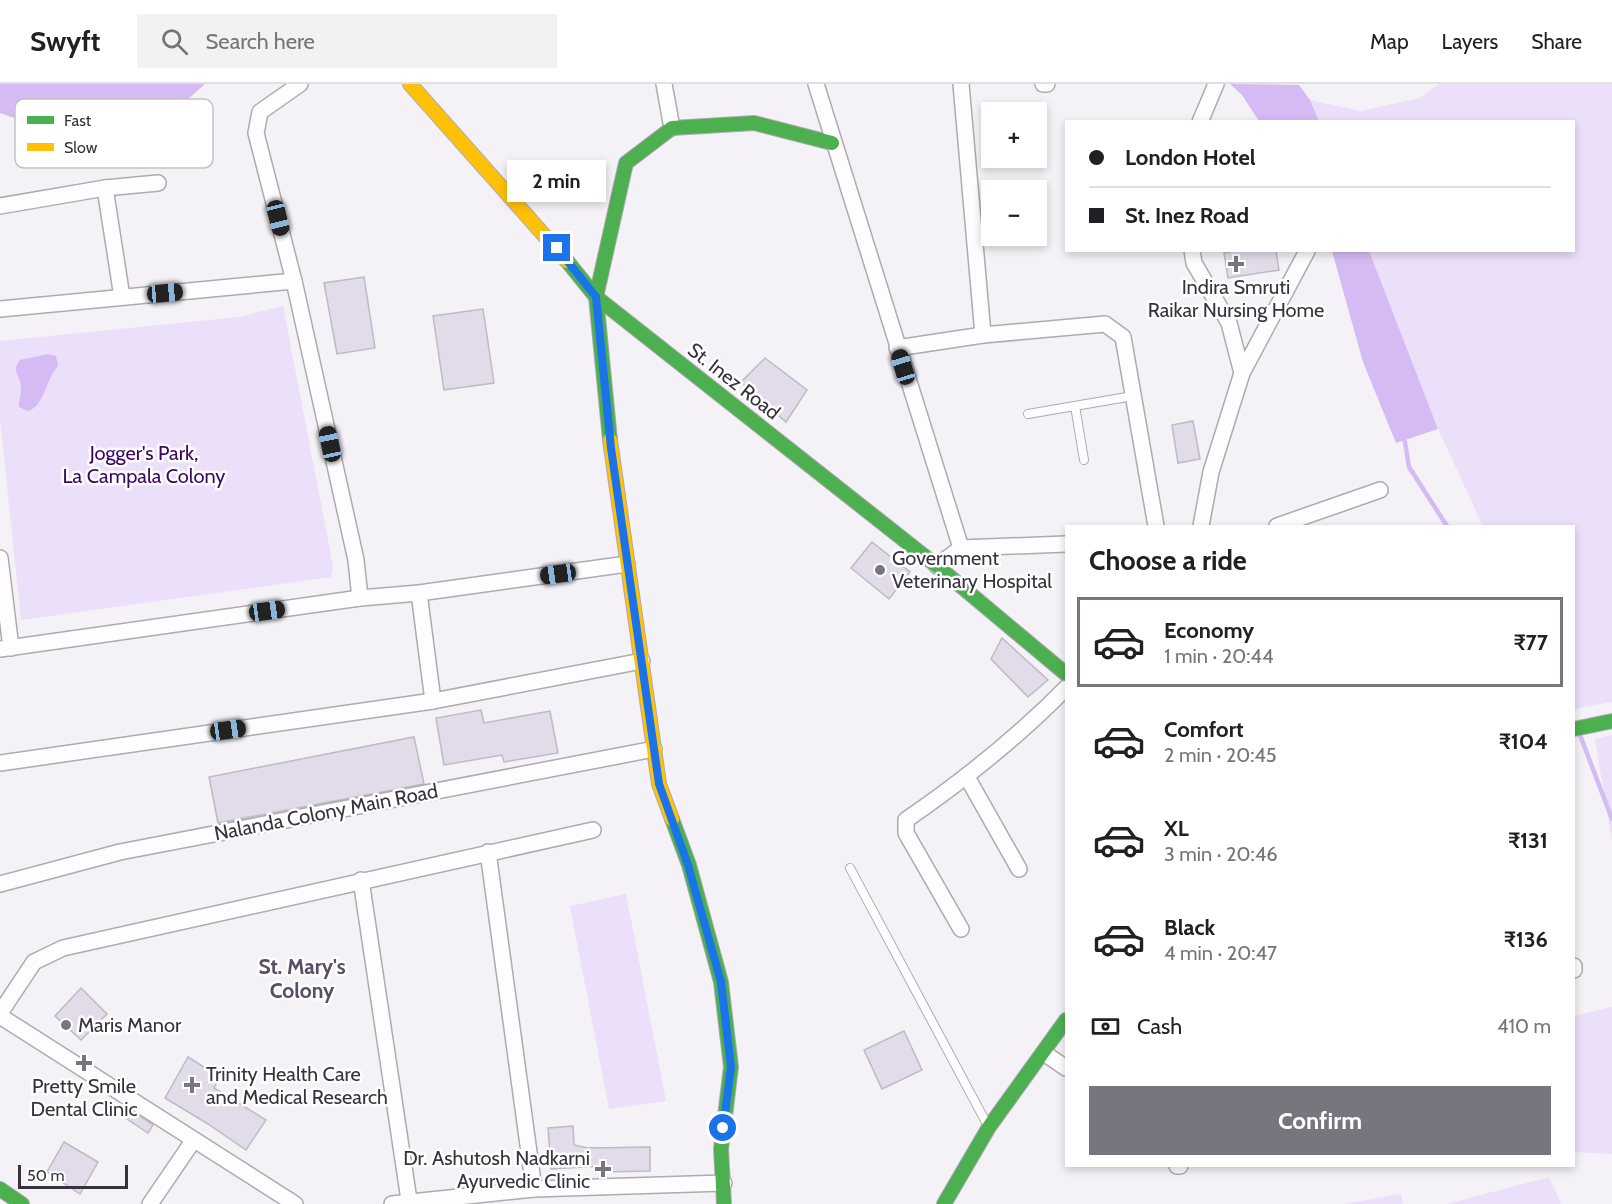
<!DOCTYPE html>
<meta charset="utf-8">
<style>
body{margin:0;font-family:Cabin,sans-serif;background:#f2f2f2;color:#202124;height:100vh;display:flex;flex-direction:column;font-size:22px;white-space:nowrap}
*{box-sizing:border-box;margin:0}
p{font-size:20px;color:#757577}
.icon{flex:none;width:33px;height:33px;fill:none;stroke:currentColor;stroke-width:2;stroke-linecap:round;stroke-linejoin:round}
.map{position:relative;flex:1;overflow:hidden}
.sheet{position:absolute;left:1065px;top:441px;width:510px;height:642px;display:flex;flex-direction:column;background:#fff;border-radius:0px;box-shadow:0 3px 9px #0003}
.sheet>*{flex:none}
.banner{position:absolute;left:1065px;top:36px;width:510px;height:132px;border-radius:0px;box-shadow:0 3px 9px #0003;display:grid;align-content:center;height:132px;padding:0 24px;background:#fff}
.controls{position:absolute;left:981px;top:18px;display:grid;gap:12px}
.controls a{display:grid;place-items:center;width:66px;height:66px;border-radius:0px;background:#fff;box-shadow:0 3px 9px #0003;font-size:30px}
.scale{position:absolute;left:18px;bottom:15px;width:110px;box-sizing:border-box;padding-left:6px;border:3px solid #37323d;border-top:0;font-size:16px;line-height:21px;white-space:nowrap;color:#37323d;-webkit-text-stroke:4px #fff;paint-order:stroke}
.end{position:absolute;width:27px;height:27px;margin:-14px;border:8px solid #1a73e8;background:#fff;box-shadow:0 0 0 3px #fff}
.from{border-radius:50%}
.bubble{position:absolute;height:42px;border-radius:0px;background:#fff;box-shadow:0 3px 9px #0003;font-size:20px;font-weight:700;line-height:42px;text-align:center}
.car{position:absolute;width:18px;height:36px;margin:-18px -9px;border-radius:8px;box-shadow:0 0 4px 2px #0007;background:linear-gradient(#222 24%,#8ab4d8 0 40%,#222 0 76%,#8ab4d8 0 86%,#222 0)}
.banner b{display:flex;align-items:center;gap:21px;height:57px;font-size:22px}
.banner b+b{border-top:2px solid #e0e0e0}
.banner i{width:15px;height:15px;background:#202124}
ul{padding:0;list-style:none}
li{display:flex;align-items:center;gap:18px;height:90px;margin:0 12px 9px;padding:0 12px;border:3px solid transparent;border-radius:0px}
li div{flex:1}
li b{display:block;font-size:22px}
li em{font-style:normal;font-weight:700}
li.active{border-color:#79757e}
li>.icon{width:54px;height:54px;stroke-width:1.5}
h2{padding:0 24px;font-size:27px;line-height:72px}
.pay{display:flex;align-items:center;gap:15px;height:66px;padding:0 24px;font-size:22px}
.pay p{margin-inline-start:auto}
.cta{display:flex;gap:12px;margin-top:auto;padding:12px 24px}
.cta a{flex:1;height:69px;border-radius:0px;background:#79757e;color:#fff;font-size:24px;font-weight:700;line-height:69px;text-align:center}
header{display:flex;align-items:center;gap:36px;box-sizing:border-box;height:84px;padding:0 30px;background:#fff;border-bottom:2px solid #e0e0e0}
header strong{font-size:28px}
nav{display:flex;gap:33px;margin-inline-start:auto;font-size:21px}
.search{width:420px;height:54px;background:#f2f2f2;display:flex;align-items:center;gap:15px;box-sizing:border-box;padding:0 21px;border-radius:0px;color:#757577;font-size:22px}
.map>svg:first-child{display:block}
.green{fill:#ebdff9}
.water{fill:#d5bbf3}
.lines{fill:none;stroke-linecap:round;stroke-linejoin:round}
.stream{stroke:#d5bbf3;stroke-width:4.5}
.building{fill:#e2dbe9;stroke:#bebac3;stroke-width:1.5}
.lane-casing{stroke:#adaab1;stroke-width:10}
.street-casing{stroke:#adaab1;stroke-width:18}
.fast-casing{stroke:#adaab1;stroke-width:16}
.slow-casing{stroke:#adaab1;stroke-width:16}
.lane{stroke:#fdfdfe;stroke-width:8}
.street{stroke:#fdfdfe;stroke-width:15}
.fast{stroke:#4caf50;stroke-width:14}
.slow{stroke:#ffc107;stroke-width:14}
.route{stroke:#1a73e8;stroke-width:8}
.poi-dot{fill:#79757e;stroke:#fff;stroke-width:2}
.labels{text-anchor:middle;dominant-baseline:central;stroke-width:5;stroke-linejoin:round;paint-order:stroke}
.poi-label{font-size:20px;fill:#37323d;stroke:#fff;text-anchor:start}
.street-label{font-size:20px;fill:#37323d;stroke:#fff}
.park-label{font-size:20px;fill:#3e0663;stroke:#fff}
.neighbourhood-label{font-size:21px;font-weight:bold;fill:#594d67;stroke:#fff}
.key{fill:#fff;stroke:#c3c2c5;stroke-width:1.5}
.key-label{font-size:16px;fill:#37323d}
</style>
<header>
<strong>Swyft</strong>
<div class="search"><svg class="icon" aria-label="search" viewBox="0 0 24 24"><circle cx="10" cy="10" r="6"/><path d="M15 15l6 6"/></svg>Search here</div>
<nav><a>Map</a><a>Layers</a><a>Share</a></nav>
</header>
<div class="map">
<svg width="1612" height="1120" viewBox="0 0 1612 1120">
<rect width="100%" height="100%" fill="#f4f1f7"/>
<g class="green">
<polygon points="1439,0 1612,0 1612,618 1574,625 1574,442 1483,442 1429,325 1369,167 1574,166 1574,38 1319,37 1310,16 1361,27 1420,14"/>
<polygon points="283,222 333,482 331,493 21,536 0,334 0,257 239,233"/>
<polygon points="1612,651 1612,757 1595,655"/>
<polygon points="626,810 666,1017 609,1025 570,822"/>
<polygon points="1612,923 1612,1070 1574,1068 1574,932"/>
<polygon points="1549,1093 1561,1120 1447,1120"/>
<polygon points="1401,1110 1403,1120 1344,1120"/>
</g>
<g class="water">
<polygon points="0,0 205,0 164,36 94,51 39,43 0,29"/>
<polygon points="1230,0 1299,1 1310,16 1319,37 1259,37 1242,11"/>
<polygon points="1332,167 1369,167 1438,345 1396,359 1363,278"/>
<path d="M48 270 56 272 58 282C46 294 44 324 27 327L19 323C18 316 22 310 21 303 20 290 11 288 20 276Z"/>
</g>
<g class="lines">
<g class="stream">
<polyline points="1404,352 1409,383 1447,442"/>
<polyline points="1580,651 1612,735"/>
</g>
</g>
<g class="building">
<polygon points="1241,166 1276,166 1279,186 1228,194 1224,169"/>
<polygon points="364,193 375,264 337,270 324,199"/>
<polygon points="483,225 494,299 444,306 433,232"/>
<polygon points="765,274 807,306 786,338 741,298"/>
<polygon points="1193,337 1200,375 1178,379 1172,341"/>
<polygon points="872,458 910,488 889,515 851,484"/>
<polygon points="1002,554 1048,596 1028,613 991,575"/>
<polygon points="481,626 484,639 550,627 558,669 504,678 502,671 444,681 436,634"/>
<polygon points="414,653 424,700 218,739 209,693"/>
<polygon points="81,904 107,930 81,956 55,932"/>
<polygon points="904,947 922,986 882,1005 864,966"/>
<polygon points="188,973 220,993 214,1004 266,1036 246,1066 208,1040 165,1014"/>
<polygon points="132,1027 153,1041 148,1049 127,1035"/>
<polygon points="573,1042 574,1061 588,1064 650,1063 650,1087 603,1088 603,1082 551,1085 548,1044"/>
<polygon points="64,1058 98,1078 80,1110 47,1088"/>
</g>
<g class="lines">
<defs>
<g id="lane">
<polyline points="1075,322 1084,376"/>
<polyline points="1028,330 1133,312"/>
<polyline points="850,784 988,1042"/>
</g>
<g id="street">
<polyline points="300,0 260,28 256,49 294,197 356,476 360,514"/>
<polyline points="664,0 672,44"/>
<polyline points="816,0 961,464"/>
<polyline points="961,0 983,251"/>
<polyline points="1043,0 1047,0"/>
<polyline points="1200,38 1216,0"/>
<polyline points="105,104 122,213"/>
<polyline points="0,122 105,104 158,99"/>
<polyline points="1192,166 1194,179 1229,239 1242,289 1211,388 1201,442"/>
<polyline points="0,225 294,197"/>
<polyline points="897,264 983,251 1105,240 1123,253 1156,442"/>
<polyline points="1242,289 1307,167"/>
<polyline points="1277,442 1380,406"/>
<polyline points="0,474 11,564"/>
<polyline points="937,482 961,464 1066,460"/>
<polyline points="419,509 433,617"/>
<polyline points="0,565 360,514 419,509 627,480"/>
<polyline points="0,679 433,617 642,577"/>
<polyline points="967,693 1019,785"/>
<polyline points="488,768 534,1105"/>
<polyline points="361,796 409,1116"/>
<polyline points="0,800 120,768 654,665"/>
<path d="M961 845 906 749V736C964 696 1017 654 1066 604"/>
<polyline points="1574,882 1574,886"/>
<polyline points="0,929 34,878 63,864 593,746"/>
<polyline points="0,932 295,1120"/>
<polyline points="1044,969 1066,984"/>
<polyline points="1177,1082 1180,1082"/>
<polyline points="150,1120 193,1057"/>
<polyline points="392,1120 534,1105 724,1099"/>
</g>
<g id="fast">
<polyline points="567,177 596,213 937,482 1066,590"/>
<polyline points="610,356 596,213 626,79 672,44 754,39 832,59"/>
<polyline points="1574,645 1612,637"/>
<polyline points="672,735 689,781 721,898 731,983 721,1065 724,1120"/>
<polyline points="0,1105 22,1120"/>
<polyline points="944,1120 989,1043 1066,936"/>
</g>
<g id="slow">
<polyline points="410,0 567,177"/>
<polyline points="610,356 659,700 672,735"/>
</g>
</defs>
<use href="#lane" class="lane-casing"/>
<use href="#street" class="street-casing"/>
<use href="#fast" class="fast-casing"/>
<use href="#slow" class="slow-casing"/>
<use href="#lane" class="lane"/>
<use href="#street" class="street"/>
<use href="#fast" class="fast"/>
<use href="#slow" class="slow"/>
</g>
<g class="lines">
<polyline class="route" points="557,164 596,213 611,364 659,700 688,781 721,898 731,983 723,1044"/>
</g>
<g class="poi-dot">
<path d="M1233 171h6v6h6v6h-6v6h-6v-6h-6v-6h6z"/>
<circle cx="880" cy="486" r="6"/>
<circle cx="66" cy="941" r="6"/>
<path d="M81 970h6v6h6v6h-6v6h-6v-6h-6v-6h6z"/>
<path d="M189 992h6v6h6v6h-6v6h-6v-6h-6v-6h6z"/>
<path d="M600 1076h6v6h6v6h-6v6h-6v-6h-6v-6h6z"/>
</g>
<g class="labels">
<g class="poi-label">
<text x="1236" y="203" text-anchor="middle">Indira Smruti<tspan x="1236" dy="23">Raikar Nursing Home</tspan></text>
<text x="892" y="474">Government<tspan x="892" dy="23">Veterinary Hospital</tspan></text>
<text x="78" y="941">Maris Manor</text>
<text x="206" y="990">Trinity Health Care<tspan x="206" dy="23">and Medical Research</tspan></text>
<text x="84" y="1002" text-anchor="middle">Pretty Smile<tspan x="84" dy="23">Dental Clinic</tspan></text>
<text x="590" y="1074" text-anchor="end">Dr. Ashutosh Nadkarni<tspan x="590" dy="23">Ayurvedic Clinic</tspan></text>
</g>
<g class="street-label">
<text transform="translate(734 297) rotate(38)">St. Inez Road</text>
<text transform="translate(326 728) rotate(-11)">Nalanda Colony Main Road</text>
</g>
<g class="park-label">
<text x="144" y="369">Jogger's Park,<tspan x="144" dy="23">La Campala Colony</tspan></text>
</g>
<g class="neighbourhood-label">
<text x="302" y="882">St. Mary's<tspan x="302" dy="24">Colony</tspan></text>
</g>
</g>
<rect x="15" y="15" width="198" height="69" rx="9" class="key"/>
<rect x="27" y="32" width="27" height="8" fill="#4caf50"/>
<rect x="27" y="59" width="27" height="8" fill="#ffc107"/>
<g class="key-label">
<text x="64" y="42">Fast</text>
<text x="64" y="69">Slow</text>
</g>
</svg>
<div class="controls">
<a>+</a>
<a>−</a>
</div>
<div class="scale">50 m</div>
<i class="end from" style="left:723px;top:1044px"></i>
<i class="end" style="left:557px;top:164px"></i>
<div class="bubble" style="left:507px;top:76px;width:99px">2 min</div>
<i class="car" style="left:278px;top:134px;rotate:166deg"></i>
<i class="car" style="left:165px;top:209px;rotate:85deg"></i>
<i class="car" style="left:903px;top:283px;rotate:343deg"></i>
<i class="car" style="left:330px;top:360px;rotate:348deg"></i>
<i class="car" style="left:558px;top:490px;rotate:262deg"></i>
<i class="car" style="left:267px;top:527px;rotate:82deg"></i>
<i class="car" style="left:228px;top:646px;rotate:82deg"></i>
<div class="banner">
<b><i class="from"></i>London Hotel</b>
<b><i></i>St. Inez Road</b>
</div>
<section class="sheet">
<h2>Choose a ride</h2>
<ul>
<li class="active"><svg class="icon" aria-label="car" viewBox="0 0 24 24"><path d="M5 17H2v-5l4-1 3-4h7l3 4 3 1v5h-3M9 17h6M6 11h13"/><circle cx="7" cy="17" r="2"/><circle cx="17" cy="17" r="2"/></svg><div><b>Economy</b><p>1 min · 20:44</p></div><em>₹77</em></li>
<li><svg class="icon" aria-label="car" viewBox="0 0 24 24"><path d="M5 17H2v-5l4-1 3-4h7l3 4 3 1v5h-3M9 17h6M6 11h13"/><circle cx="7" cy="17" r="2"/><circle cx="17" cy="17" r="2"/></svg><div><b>Comfort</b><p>2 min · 20:45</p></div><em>₹104</em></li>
<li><svg class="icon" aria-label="car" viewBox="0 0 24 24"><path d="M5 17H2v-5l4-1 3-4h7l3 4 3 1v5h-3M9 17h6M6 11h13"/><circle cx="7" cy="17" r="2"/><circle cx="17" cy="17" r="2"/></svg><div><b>XL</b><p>3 min · 20:46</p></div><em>₹131</em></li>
<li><svg class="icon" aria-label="car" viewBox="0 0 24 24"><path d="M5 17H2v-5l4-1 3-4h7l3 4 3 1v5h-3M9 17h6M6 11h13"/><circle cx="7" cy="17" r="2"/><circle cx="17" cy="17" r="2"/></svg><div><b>Black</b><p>4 min · 20:47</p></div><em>₹136</em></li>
</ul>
<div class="pay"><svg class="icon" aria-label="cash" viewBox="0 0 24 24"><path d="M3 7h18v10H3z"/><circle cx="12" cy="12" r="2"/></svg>Cash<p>410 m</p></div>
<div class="cta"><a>Confirm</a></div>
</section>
</div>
